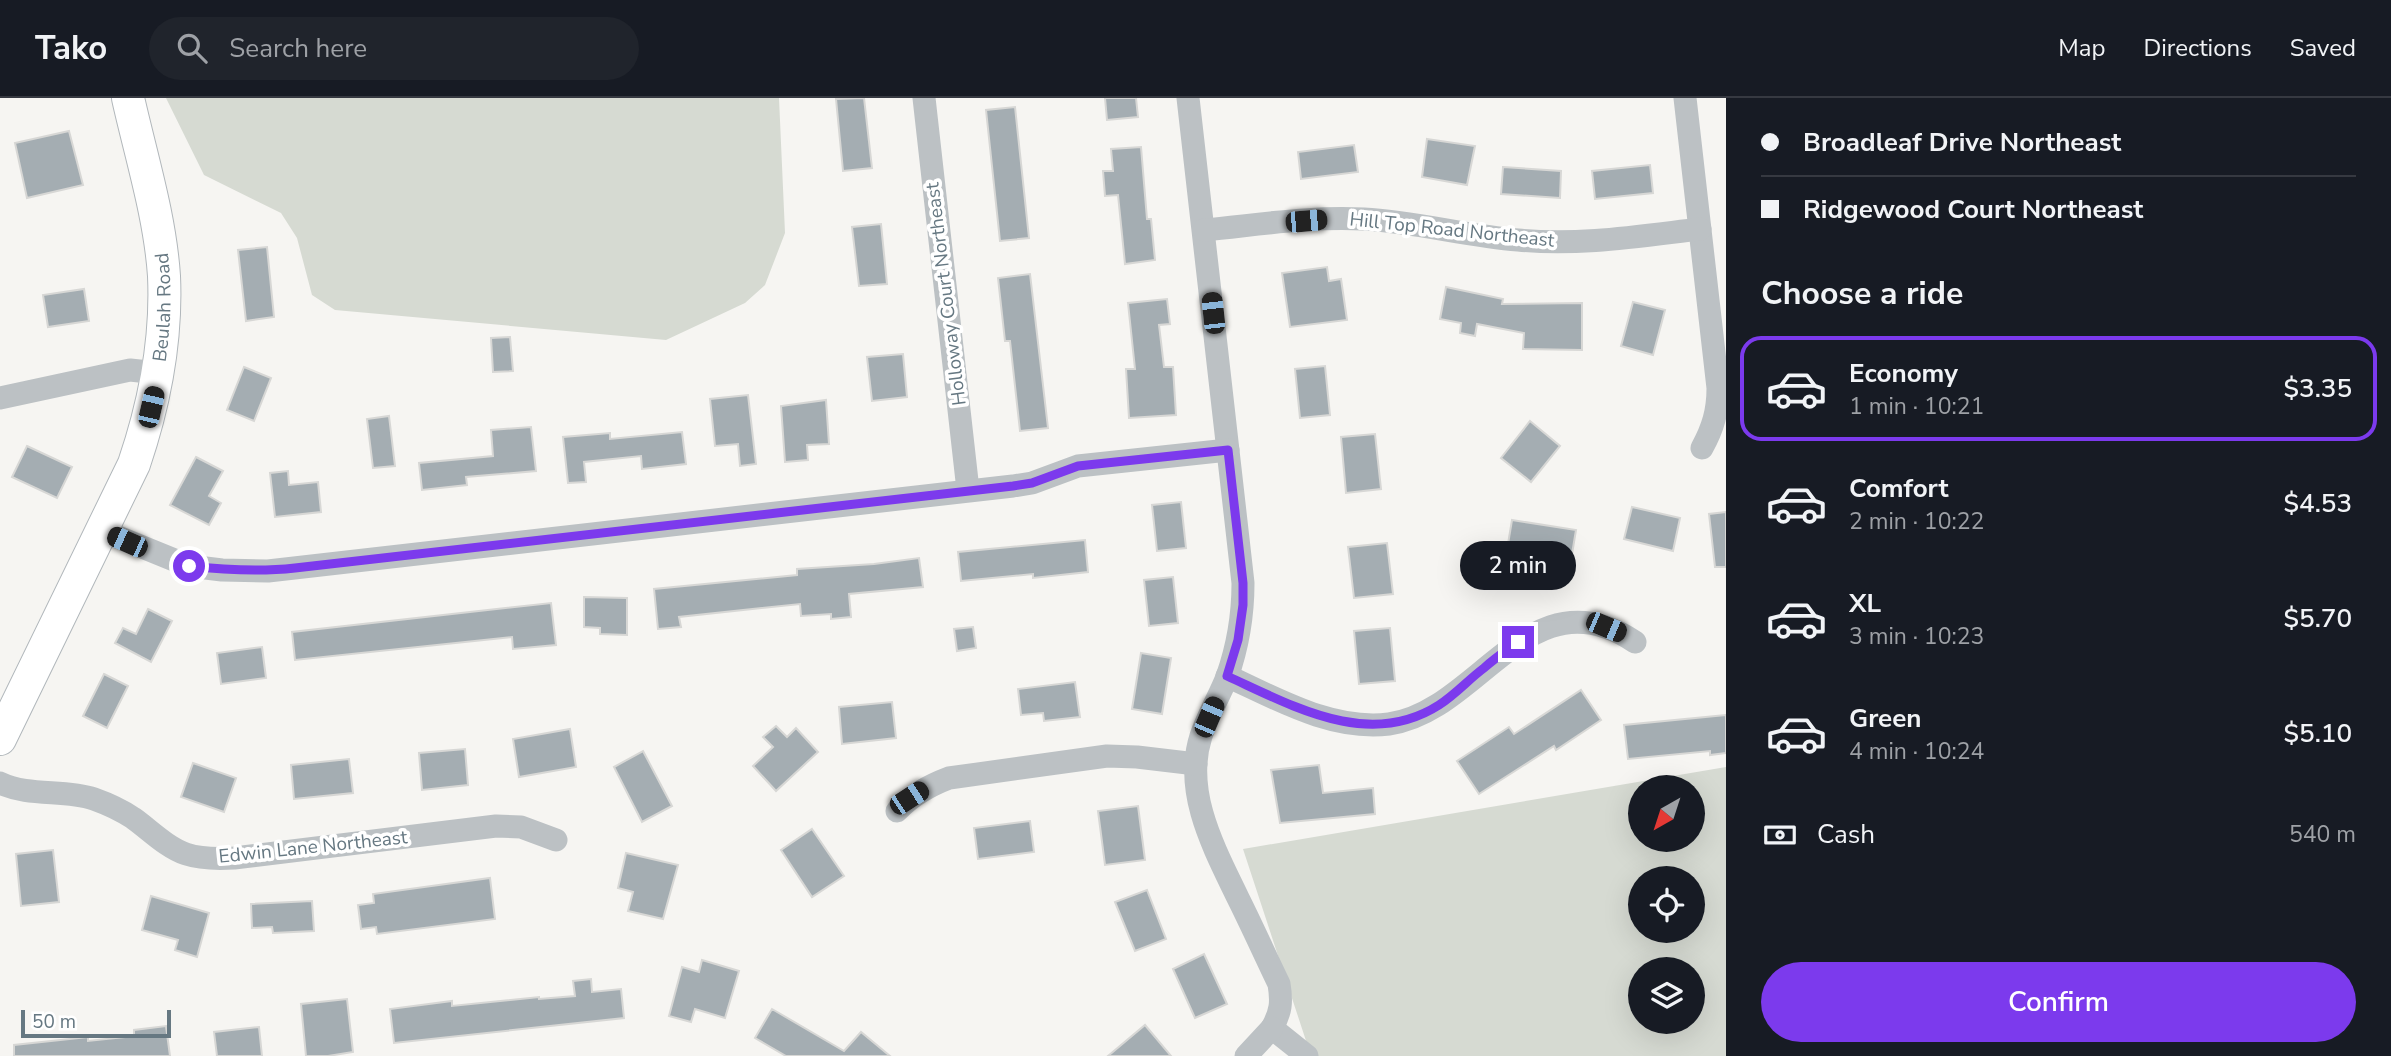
<!DOCTYPE html>
<meta charset="utf-8">
<style>
body{margin:0;font-family:"Nunito Sans",sans-serif;background:#20242c;color:#f1f3f6;height:100vh;display:flex;flex-direction:column;font-size:26px;white-space:nowrap}
*{box-sizing:border-box;margin:0}
p{font-size:23px;color:#9ea1a6}
.icon{flex:none;width:38px;height:38px;fill:none;stroke:currentColor;stroke-width:2;stroke-linecap:round;stroke-linejoin:round}
.map{position:relative;flex:1;overflow:hidden}
.details{display:flex;flex-direction:column;background:#171b24;width:665px}
.details>*{flex:none}
.banner{display:grid;align-content:center;height:154px;padding:0 35px;background:#171b24}
.needle{width:46px;rotate:219deg}
.fabs{position:absolute;left:1628px;top:677px;display:grid;gap:14px}
.fabs a{display:grid;place-items:center;width:77px;height:77px;border-radius:50%;background:#171b24;box-shadow:0 7px 28px #0002;font-size:35px}
.scale{position:absolute;left:21px;bottom:18px;width:150px;box-sizing:border-box;padding-left:7px;border:4px solid #667882;border-top:0;font-size:19px;line-height:24px;white-space:nowrap;color:#667882;-webkit-text-stroke:5px #fff;paint-order:stroke}
.end{position:absolute;width:32px;height:32px;margin:-16px;border:9px solid #7c3aed;background:#fff;box-shadow:0 0 0 4px #fff}
.from{border-radius:50%}
.bubble{position:absolute;height:49px;border-radius:24px;background:#171b24;box-shadow:0 7px 28px #0002;font-size:23px;font-weight:600;line-height:49px;text-align:center}
.car{position:absolute;width:21px;height:42px;margin:-21px -10px;border-radius:9px;box-shadow:0 0 5px 2px #0007;background:linear-gradient(#222 24%,#8ab4d8 0 40%,#222 0 76%,#8ab4d8 0 86%,#222 0)}
.banner b{display:flex;align-items:center;gap:24px;height:66px;font-size:26px}
.banner b+b{border-top:2px solid #363941}
.banner i{width:18px;height:18px;background:#f1f3f6}
ul{padding:0;list-style:none}
li{display:flex;align-items:center;gap:21px;height:105px;margin:0 14px 10px;padding:0 21px;border:4px solid transparent;border-radius:21px}
li div{flex:1}
li b{display:block;font-size:26px}
li em{font-style:normal;font-weight:600}
li.active{border-color:#7c3aed}
li>.icon{width:63px;height:63px;stroke-width:1.5}
h2{padding:0 35px;font-size:32px;line-height:84px}
.pay{display:flex;align-items:center;gap:18px;height:77px;padding:0 35px;font-size:26px}
.pay p{margin-inline-start:auto}
.button{display:flex;gap:14px;margin-top:auto;padding:14px 35px}
.button a{flex:1;height:80px;border-radius:42px;background:#7c3aed;color:#fff;font-size:28px;font-weight:600;line-height:80px;text-align:center}
header{display:flex;align-items:center;gap:42px;box-sizing:border-box;height:98px;padding:0 35px;background:#171b24;border-bottom:2px solid #363941}
header strong{font-size:33px}
nav{display:flex;gap:38px;margin-inline-start:auto;font-size:24px}
.search{width:490px;height:63px;background:#20242c;display:flex;align-items:center;gap:18px;box-sizing:border-box;padding:0 24px;border-radius:38px;color:#9ea1a6;font-size:26px}
main{display:flex;flex:1;min-height:0}
.map>svg:first-child{display:block}
.green{fill:#d6dad2;fill-rule:evenodd}
.building{fill:#a4adb2;stroke:#d7d7d5;stroke-width:2}
.lines{fill:none;stroke-linecap:round;stroke-linejoin:round}
.secondary-casing{stroke:#b1b7bb;stroke-width:34}
.street{stroke:#bcc1c4;stroke-width:23}
.secondary{stroke:#fff;stroke-width:32}
.route{stroke:#7c3aed;stroke-width:9}
.labels{text-anchor:middle;dominant-baseline:central;stroke-width:7;stroke-linejoin:round;paint-order:stroke}
.street-label{font-size:19px;fill:#667882;stroke:#fff}
</style>
<header>
<strong>Tako</strong>
<div class="search"><svg class="icon" aria-label="search" viewBox="0 0 24 24"><circle cx="10" cy="10" r="6"/><path d="M15 15l6 6"/></svg>Search here</div>
<nav><a>Map</a><a>Directions</a><a>Saved</a></nav>
</header>
<main>
<div class="map">
<svg width="1726" height="958" viewBox="0 0 1726 958">
<rect width="100%" height="100%" fill="#f6f5f2"/>
<g class="green">
<polygon points="166,0 779,0 785,135 765,187 745,205 666,242 335,212 312,197 297,140 281,115 204,77"/>
<path d="M1726 669V958H1311L1243 751ZM1640 690H1692V742H1640ZM1640 780H1692V833H1640ZM1640 872H1692V924H1640Z"/>
</g>
<g class="building">
<polygon points="864,0 872,70 843,73 836,1"/>
<polygon points="1105,0 1136,0 1138,19 1107,22"/>
<polygon points="1015,9 1029,140 1000,143 986,12"/>
<polygon points="69,33 83,87 27,100 15,45"/>
<polygon points="1427,41 1475,48 1467,87 1422,79"/>
<polygon points="1354,47 1358,74 1301,81 1298,54"/>
<polygon points="1141,49 1147,121 1151,121 1155,162 1125,166 1118,97 1105,98 1103,73 1113,73 1111,51"/>
<polygon points="1650,67 1653,95 1595,101 1592,73"/>
<polygon points="1503,69 1561,73 1560,100 1501,96"/>
<polygon points="881,126 887,186 859,188 852,129"/>
<polygon points="267,149 274,219 246,223 238,152"/>
<polygon points="1327,169 1329,183 1341,181 1347,222 1290,229 1282,175"/>
<polygon points="1030,176 1048,330 1020,333 1010,243 1005,243 998,180"/>
<polygon points="1446,189 1503,201 1502,206 1582,205 1582,252 1523,251 1524,235 1477,226 1475,238 1460,235 1461,225 1440,221"/>
<polygon points="84,191 89,223 48,229 43,197"/>
<polygon points="1167,201 1170,226 1159,227 1164,269 1173,269 1176,317 1129,320 1126,271 1135,271 1128,205"/>
<polygon points="1633,204 1665,212 1653,257 1621,248"/>
<polygon points="510,239 513,273 493,274 491,240"/>
<polygon points="903,256 907,299 872,303 867,259"/>
<polygon points="1325,268 1330,317 1300,320 1295,271"/>
<polygon points="244,269 271,280 254,323 227,312"/>
<polygon points="748,297 756,366 740,368 738,346 715,348 710,301"/>
<polygon points="826,302 829,346 807,347 808,362 785,364 781,308"/>
<polygon points="389,318 395,368 373,370 367,321"/>
<polygon points="1530,323 1560,348 1531,384 1501,360"/>
<polygon points="531,329 536,373 466,379 467,387 422,392 419,365 493,358 491,332"/>
<polygon points="682,334 686,366 642,371 641,358 584,364 586,384 568,385 563,339 610,335 610,341"/>
<polygon points="1375,336 1381,391 1346,395 1341,339"/>
<polygon points="27,348 72,369 57,400 12,379"/>
<polygon points="196,359 223,373 209,398 221,405 209,427 170,407"/>
<polygon points="288,373 289,387 318,384 321,414 275,419 270,375"/>
<polygon points="1181,404 1186,450 1157,453 1152,407"/>
<polygon points="1632,409 1680,420 1673,453 1624,441"/>
<polygon points="1726,414 1726,469 1715,469 1709,416"/>
<polygon points="1512,422 1576,432 1572,456 1561,454 1558,468 1506,458"/>
<polygon points="1085,442 1088,474 1033,480 1033,476 961,483 958,454"/>
<polygon points="1387,445 1393,496 1354,500 1348,449"/>
<polygon points="919,460 923,489 849,496 851,519 831,521 831,516 801,518 800,506 679,519 681,529 658,531 654,491 797,477 797,471 874,466"/>
<polygon points="1173,479 1178,525 1149,528 1144,482"/>
<polygon points="584,499 627,500 627,537 600,536 600,530 584,529"/>
<polygon points="551,505 556,547 513,551 512,539 295,562 292,534"/>
<polygon points="148,511 172,523 151,564 115,545 123,530 136,536"/>
<polygon points="973,529 976,550 957,553 954,531"/>
<polygon points="1390,530 1395,583 1359,586 1354,533"/>
<polygon points="262,549 266,580 221,586 217,555"/>
<polygon points="1141,555 1171,560 1162,616 1132,611"/>
<polygon points="104,576 128,588 107,630 83,618"/>
<polygon points="1075,584 1080,619 1044,623 1043,615 1021,617 1018,591"/>
<polygon points="1581,592 1601,622 1556,652 1554,648 1479,696 1457,663 1509,629 1514,636"/>
<polygon points="892,604 896,640 842,646 839,609"/>
<polygon points="1726,617 1726,655 1710,657 1710,653 1628,661 1624,627"/>
<polygon points="776,628 787,639 796,630 818,654 776,693 753,668 773,649 763,639"/>
<polygon points="570,631 576,669 519,679 513,641"/>
<polygon points="465,651 468,687 422,692 419,655"/>
<polygon points="643,653 672,708 642,724 614,669"/>
<polygon points="349,661 353,695 294,701 291,667"/>
<polygon points="193,665 236,680 224,714 181,699"/>
<polygon points="1319,667 1323,695 1373,690 1375,716 1280,725 1271,672"/>
<polygon points="1138,708 1145,762 1105,767 1098,713"/>
<polygon points="1030,723 1034,754 978,761 974,730"/>
<polygon points="812,731 844,778 812,799 781,752"/>
<polygon points="53,752 59,804 21,808 16,756"/>
<polygon points="626,755 678,767 663,821 628,813 633,794 618,790"/>
<polygon points="490,780 495,821 377,836 376,829 361,831 358,807 374,805 373,796"/>
<polygon points="1147,792 1166,841 1135,853 1115,804"/>
<polygon points="151,798 209,815 197,859 175,852 178,842 142,832"/>
<polygon points="312,803 314,833 273,835 272,829 252,830 251,806"/>
<polygon points="1204,856 1227,906 1195,920 1173,871"/>
<polygon points="702,862 739,873 725,920 695,911 691,924 669,918 682,869 699,874"/>
<polygon points="591,881 592,894 621,891 624,920 394,945 390,911 452,903 452,908 539,899 539,901 575,898 573,883"/>
<polygon points="347,901 353,954 328,958 306,958 301,906"/>
<polygon points="772,911 844,953 861,934 890,958 786,958 755,940"/>
<polygon points="1145,927 1171,958 1108,958"/>
<polygon points="166,928 170,958 14,958 14,947 88,939 88,943 134,938 134,932"/>
<polygon points="259,929 262,958 217,958 214,934"/>
</g>
<g class="lines">
<defs>
<g id="secondary">
<path id="s1" d="M0 641 134 366C155 304 167 243 164 178 160 118 141 58 128 0"/>
</g>
</defs>
<use href="#secondary" class="secondary-casing"/>
<g class="street">
<polyline points="924,0 968,392"/>
<path d="M1188 0 1243 485C1243 517 1238 548 1227 579 1219 599 1208 617 1201 638 1183 694 1214 750 1238 800 1252 828 1265 857 1279 886 1282 904 1281 914 1272 930L1307 958"/>
<path d="M1685 0 1718 290C1718 313 1713 330 1702 350"/>
<path d="M1204 132C1257 127 1311 118 1364 121 1416 124 1467 138 1518 142 1579 148 1640 138 1700 131"/>
<polyline points="0,300 130,272 158,275"/>
<polyline points="103,433 189,468 222,472 268,473 1013,388 1032,385 1078,368 1228,352"/>
<path d="M1227 578C1277 601 1332 633 1389 626 1479 614 1530 473 1635 544"/>
<path d="M0 685C29 699 64 691 94 701 108 706 121 712 133 720 150 732 166 749 186 756 201 761 218 761 234 760L496 728 521 729 556 742"/>
<path d="M897 713C912 697 928 688 949 680L1107 658 1137 659 1196 666"/>
<polyline points="1246,958 1272,930"/>
</g>
<use href="#secondary" class="secondary"/>
</g>
<g class="lines">
<path class="route" d="M189 468C225 472 259 474 295 470L1013 388 1032 385 1078 368 1228 352 1243 485V507L1238 542 1227 578C1293 608 1369 652 1439 607 1456 596 1468 582 1484 570 1495 560 1507 552 1518 544"/>
</g>
<g class="labels">
<g class="street-label">
<text transform="translate(1452 132) rotate(6)">Hill Top Road Northeast</text>
<text transform="translate(946 196) rotate(-97)">Holloway Court Northeast</text>
<text stroke="none"><textPath href="#s1" startOffset="466">Beulah Road</textPath></text>
<text transform="translate(313 749) rotate(-6)">Edwin Lane Northeast</text>
</g>
</g>
</svg>
<div class="fabs">
<a><svg class="needle" viewBox="-14 -14 28 28"><path d="M0-13l5 13h-10z" fill="#e53935"/><path d="M0 13l5-13h-10z" fill="#9ea1a6"/></svg></a>
<a><svg class="icon" aria-label="locate" viewBox="0 0 24 24"><circle cx="12" cy="12" r="6"/><path d="M12 2v4M12 18v4M2 12h4M18 12h4"/></svg></a>
<a><svg class="icon" aria-label="layers" viewBox="0 0 24 24"><path d="M12 4l9 5-9 5-9-5zM3 14l9 5 9-5"/></svg></a>
</div>
<div class="scale">50 m</div>
<i class="end from" style="left:189px;top:468px"></i>
<i class="end" style="left:1518px;top:544px"></i>
<div class="bubble" style="left:1460px;top:443px;width:116px">2 min</div>
<i class="car" style="left:1306px;top:123px;rotate:85deg"></i>
<i class="car" style="left:1213px;top:215px;rotate:354deg"></i>
<i class="car" style="left:151px;top:309px;rotate:13deg"></i>
<i class="car" style="left:127px;top:444px;rotate:294deg"></i>
<i class="car" style="left:1606px;top:529px;rotate:113deg"></i>
<i class="car" style="left:1209px;top:619px;rotate:23deg"></i>
<i class="car" style="left:909px;top:700px;rotate:57deg"></i>
</div>
<section class="details">
<div class="banner">
<b><i class="from"></i>Broadleaf Drive Northeast</b>
<b><i></i>Ridgewood Court Northeast</b>
</div>
<h2>Choose a ride</h2>
<ul>
<li class="active"><svg class="icon" aria-label="car" viewBox="0 0 24 24"><path d="M5 17H2v-5l4-1 3-4h7l3 4 3 1v5h-3M9 17h6M6 11h13"/><circle cx="7" cy="17" r="2"/><circle cx="17" cy="17" r="2"/></svg><div><b>Economy</b><p>1 min · 10:21</p></div><em>$3.35</em></li>
<li><svg class="icon" aria-label="car" viewBox="0 0 24 24"><path d="M5 17H2v-5l4-1 3-4h7l3 4 3 1v5h-3M9 17h6M6 11h13"/><circle cx="7" cy="17" r="2"/><circle cx="17" cy="17" r="2"/></svg><div><b>Comfort</b><p>2 min · 10:22</p></div><em>$4.53</em></li>
<li><svg class="icon" aria-label="car" viewBox="0 0 24 24"><path d="M5 17H2v-5l4-1 3-4h7l3 4 3 1v5h-3M9 17h6M6 11h13"/><circle cx="7" cy="17" r="2"/><circle cx="17" cy="17" r="2"/></svg><div><b>XL</b><p>3 min · 10:23</p></div><em>$5.70</em></li>
<li><svg class="icon" aria-label="car" viewBox="0 0 24 24"><path d="M5 17H2v-5l4-1 3-4h7l3 4 3 1v5h-3M9 17h6M6 11h13"/><circle cx="7" cy="17" r="2"/><circle cx="17" cy="17" r="2"/></svg><div><b>Green</b><p>4 min · 10:24</p></div><em>$5.10</em></li>
</ul>
<div class="pay"><svg class="icon" aria-label="cash" viewBox="0 0 24 24"><path d="M3 7h18v10H3z"/><circle cx="12" cy="12" r="2"/></svg>Cash<p>540 m</p></div>
<div class="button"><a>Confirm</a></div>
</section>
</main>
